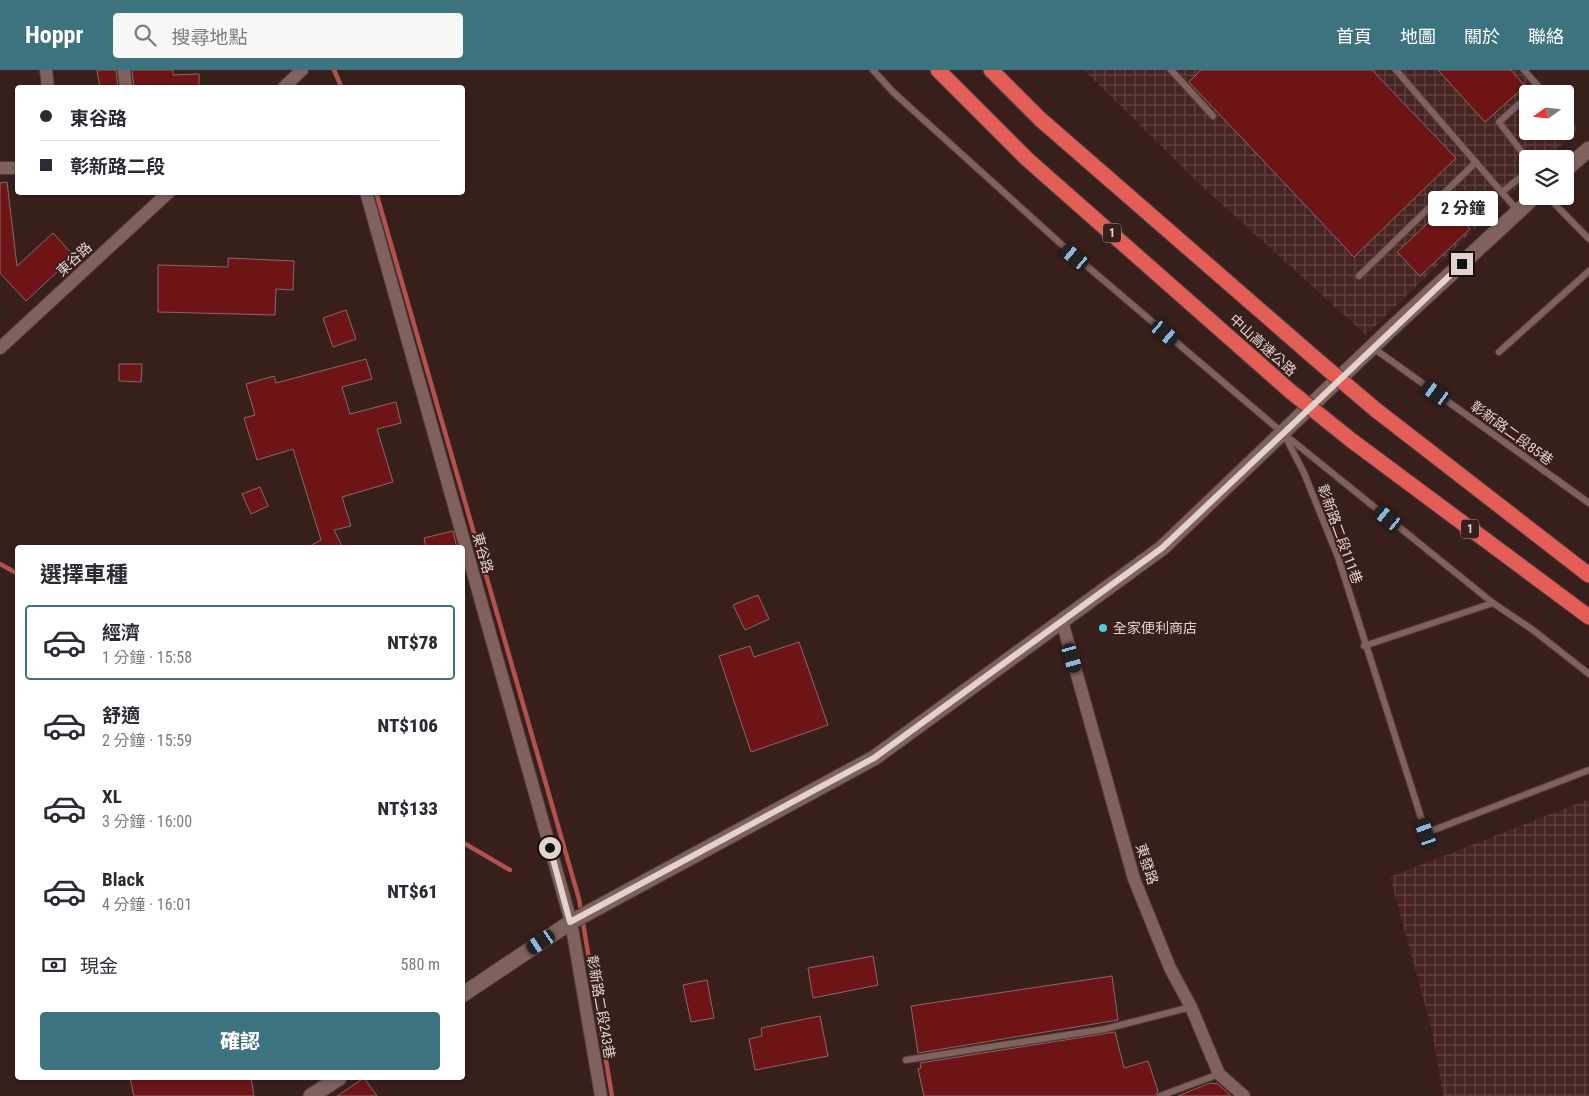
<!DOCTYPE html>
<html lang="zh-TW">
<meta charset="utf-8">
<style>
body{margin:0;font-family:"Roboto Condensed","Noto Sans TC",sans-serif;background:#f7f7f7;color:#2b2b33;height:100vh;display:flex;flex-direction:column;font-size:19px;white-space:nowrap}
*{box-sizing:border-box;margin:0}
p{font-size:16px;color:#7c7c81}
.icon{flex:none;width:28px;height:28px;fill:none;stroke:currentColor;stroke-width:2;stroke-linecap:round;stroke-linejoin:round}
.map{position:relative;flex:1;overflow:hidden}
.sheet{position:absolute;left:15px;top:475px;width:450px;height:535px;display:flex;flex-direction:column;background:#fff;border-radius:5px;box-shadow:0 1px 4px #0004}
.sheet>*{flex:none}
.guide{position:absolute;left:15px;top:15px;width:450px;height:110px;border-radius:5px;box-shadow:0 1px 4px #0004;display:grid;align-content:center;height:110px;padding:0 25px;background:#fff}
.needle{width:32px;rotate:255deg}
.buttons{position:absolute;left:1519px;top:15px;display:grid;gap:10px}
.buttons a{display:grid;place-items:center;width:55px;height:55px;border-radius:5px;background:#fff;box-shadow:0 1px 4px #0004;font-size:25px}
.end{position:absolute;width:22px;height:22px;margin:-11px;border:6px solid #e4d2cf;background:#111;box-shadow:0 0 0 2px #111}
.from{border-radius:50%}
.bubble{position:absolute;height:35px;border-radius:5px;background:#fff;box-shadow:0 1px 4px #0004;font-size:16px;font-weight:800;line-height:35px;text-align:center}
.car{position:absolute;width:15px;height:30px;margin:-15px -8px;border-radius:6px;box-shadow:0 0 4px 1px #0007;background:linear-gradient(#222 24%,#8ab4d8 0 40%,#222 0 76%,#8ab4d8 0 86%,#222 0)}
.guide b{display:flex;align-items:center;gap:18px;height:48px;font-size:19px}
.guide b+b{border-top:1px solid #e1e1e2}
.guide i{width:12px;height:12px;background:#2b2b33}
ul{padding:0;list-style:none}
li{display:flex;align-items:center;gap:15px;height:75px;margin:0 10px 8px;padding:0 15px;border:2px solid transparent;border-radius:5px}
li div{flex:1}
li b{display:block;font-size:19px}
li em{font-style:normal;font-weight:800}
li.current{border-color:#3d737e}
li>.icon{width:45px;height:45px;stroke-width:1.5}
h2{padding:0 25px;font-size:22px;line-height:60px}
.pay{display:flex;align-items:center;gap:12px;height:55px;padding:0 25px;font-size:19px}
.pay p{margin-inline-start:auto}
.button{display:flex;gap:10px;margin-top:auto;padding:10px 25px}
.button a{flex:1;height:58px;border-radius:5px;background:#3d737e;color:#fff;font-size:20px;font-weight:800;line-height:58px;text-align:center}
header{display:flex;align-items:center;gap:30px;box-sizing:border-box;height:70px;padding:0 25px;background:#3d737e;color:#fff}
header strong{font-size:24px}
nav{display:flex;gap:28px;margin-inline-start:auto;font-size:18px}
.search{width:350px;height:45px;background:#f7f7f7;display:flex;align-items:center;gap:12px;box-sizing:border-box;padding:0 18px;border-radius:5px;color:#7c7c81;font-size:19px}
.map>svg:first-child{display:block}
.industrial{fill:url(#industrial-grid)}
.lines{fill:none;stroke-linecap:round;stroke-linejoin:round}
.stream{stroke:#ae534d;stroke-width:4.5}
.building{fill:#6c1416;stroke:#896966}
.service-casing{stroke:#523d3b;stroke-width:8}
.minor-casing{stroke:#523d3b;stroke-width:14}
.tertiary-casing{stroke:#523d3b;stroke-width:17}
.motorway-casing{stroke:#523d3b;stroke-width:17}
.service{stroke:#80615e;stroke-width:6}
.minor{stroke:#80615e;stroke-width:12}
.tertiary{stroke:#80615e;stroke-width:15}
.motorway{stroke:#e45e58;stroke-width:15}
.motorway-bridge-casing{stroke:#523d3b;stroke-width:17;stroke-linecap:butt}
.motorway-bridge{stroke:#e45e58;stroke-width:15}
.route{stroke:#e4d2cf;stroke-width:6}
.poi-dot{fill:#52cbd9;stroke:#391f1c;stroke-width:2}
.labels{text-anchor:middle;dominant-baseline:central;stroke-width:4;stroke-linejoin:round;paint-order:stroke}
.shield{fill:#391f1c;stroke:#b19c99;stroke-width:1}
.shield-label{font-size:12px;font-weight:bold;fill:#e4d2cf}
.street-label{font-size:14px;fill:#e4d2cf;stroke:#391f1c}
.poi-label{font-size:14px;fill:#e4d2cf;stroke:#391f1c;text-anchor:start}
</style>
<header>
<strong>Hoppr</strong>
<div class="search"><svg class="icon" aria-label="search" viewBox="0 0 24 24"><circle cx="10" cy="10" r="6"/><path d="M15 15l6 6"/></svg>搜尋地點</div>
<nav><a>首頁</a><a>地圖</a><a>關於</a><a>聯絡</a></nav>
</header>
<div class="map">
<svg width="1589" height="1026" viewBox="0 0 1589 1026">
<defs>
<pattern id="industrial-grid" width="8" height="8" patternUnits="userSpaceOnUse" patternTransform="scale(1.25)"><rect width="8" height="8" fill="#462422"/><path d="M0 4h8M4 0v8" fill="none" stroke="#614341"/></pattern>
</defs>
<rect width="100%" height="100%" fill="#391f1c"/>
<g class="industrial">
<polygon points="1084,0 1525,0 1546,24 1528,24 1528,61 1565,61 1565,44 1578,59 1547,89 1528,89 1527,108 1366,265 1206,120"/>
<polygon points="1589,729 1589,1026 1443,1026 1432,960 1390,807"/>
</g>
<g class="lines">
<g class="stream">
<polyline points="334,0 342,18"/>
<polyline points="376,122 579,829 612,1026"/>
<polyline points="0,494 18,504"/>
<polyline points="462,772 510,800"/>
</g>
</g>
<g class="building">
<polygon points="97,0 116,0 118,18 100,18"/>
<polygon points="132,0 173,0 173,5 199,4 199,18 134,18"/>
<polygon points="1201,0 1372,0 1456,88 1354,187 1189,12"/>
<polygon points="1438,0 1511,0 1525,16 1485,52"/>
<polygon points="7,112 17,196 53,163 74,186 26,231 0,203 0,113"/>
<polygon points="1447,135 1470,159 1420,206 1397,182"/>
<polygon points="228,188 294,191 293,220 276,219 275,245 158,242 158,195 228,197"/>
<polygon points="346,240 356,269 333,277 323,248"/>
<polygon points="366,289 372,309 342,317 350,344 396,332 401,353 377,359 393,412 342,427 351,456 334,460 343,478 306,478 321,470 293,379 257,390 244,348 255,345 246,314 274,306 276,313"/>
<polygon points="119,294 142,294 141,312 119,311"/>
<polygon points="260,417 268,436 251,444 242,424"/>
<polygon points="453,461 457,478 426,478 424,468"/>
<polygon points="758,525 769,549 745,560 733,535"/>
<polygon points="799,572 828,655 751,682 719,586 750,576 754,587"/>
<polygon points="873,886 878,915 813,928 808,898"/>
<polygon points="1112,906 1118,950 918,983 911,936"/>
<polygon points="707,910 714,948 691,952 683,915"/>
<polygon points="820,946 828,986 755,1000 749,969 762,966 761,958"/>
<polygon points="1115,962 1124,998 1148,991 1158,1021 1155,1026 924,1026 918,999 921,998 920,993"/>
<polygon points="130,1008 251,1008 254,1026 134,1026"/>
<polygon points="364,1008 377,1026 337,1026"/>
<polygon points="1210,1013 1218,1014 1231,1026 1178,1026"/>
</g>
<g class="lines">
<defs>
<g id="service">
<polyline points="873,0 893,22 1061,174 1284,364 1493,533 1533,560 1589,604"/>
<polyline points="1171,0 1213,46"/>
<polyline points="1396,0 1518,141"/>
<polyline points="1524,0 1538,16 1529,24"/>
<polyline points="1528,26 1499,52 1528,90"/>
<polyline points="1502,122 1528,101"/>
<polyline points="1547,126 1589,169"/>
<polyline points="1359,206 1476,92"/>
<polyline points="1372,277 1589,433"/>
<polyline points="1499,282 1589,201"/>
<polyline points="1285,366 1304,403 1338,487 1426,763 1589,700"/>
<polyline points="1364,576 1493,533"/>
<polyline points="906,990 1105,959 1191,937"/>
<polyline points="1160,1026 1219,1004"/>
</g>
<g id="minor">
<polyline points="46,0 48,18"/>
<polyline points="124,0 126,18"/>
<polyline points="283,18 302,0"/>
<polyline points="0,98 18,98"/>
<polyline points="366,122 571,852 601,1026"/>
<polyline points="0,278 169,122"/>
<polyline points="1062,551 1134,809 1170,898 1191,937 1219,1004 1244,1026"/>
</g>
<g id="tertiary">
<polyline points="1565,100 1589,79"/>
<polyline points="462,925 571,852 874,688 1162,478 1391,259 1535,126"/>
<polyline points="311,1026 339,1008"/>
</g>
<g id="motorway">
<polyline points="938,0 1027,89 1290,321"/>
<polyline points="991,0 1040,49 1317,290"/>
<polyline points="1376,340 1589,505"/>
<polyline points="1351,370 1589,547"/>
</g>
</defs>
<use href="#service" class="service-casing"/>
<use href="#minor" class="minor-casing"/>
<use href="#tertiary" class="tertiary-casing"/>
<use href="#motorway" class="motorway-casing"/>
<use href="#service" class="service"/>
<use href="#minor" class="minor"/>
<use href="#tertiary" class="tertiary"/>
<use href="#motorway" class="motorway"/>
<defs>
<g id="motorway-bridge">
<polyline points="1317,290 1376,340"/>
<polyline points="1290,321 1351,370"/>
</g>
</defs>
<use href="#motorway-bridge" class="motorway-bridge-casing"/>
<use href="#motorway-bridge" class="motorway-bridge"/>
</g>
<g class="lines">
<polyline class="route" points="550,778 570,852 874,688 1162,478 1462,194"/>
</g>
<circle class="poi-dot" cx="1103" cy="558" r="5"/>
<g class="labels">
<g class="shield">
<rect x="1103" y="153.5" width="18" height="19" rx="4"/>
<rect x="1461" y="449.5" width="18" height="19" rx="4"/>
</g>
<g class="shield-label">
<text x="1112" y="163">1</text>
<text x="1470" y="459">1</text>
</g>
<g class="street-label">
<text transform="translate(74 189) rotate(-43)">東谷路</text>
<text transform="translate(1263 275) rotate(42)">中山高速公路</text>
<text transform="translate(1512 363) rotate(36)">彰新路二段85巷</text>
<text transform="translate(1340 464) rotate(70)">彰新路二段111巷</text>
<text transform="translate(483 483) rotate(74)">東谷路</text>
<text transform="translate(1147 794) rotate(72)">東發路</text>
<text transform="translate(601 937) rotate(80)">彰新路二段243巷</text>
</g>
<g class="poi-label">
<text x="1113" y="558">全家便利商店</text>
</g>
</g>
</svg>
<div class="buttons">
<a><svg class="needle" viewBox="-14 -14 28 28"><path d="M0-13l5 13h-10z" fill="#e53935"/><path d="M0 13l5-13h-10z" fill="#7c7c81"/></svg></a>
<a><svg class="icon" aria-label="layers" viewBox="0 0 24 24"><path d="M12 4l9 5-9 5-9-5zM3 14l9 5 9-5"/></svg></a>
</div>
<i class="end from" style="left:550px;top:778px"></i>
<i class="end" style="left:1462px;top:194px"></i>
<div class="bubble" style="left:1428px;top:121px;width:70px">2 分鐘</div>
<i class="car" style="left:1075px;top:187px;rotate:310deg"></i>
<i class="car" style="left:1165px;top:263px;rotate:130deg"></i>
<i class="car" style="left:1436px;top:323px;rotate:305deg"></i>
<i class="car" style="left:1388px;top:448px;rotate:309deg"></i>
<i class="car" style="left:1072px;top:588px;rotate:164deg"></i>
<i class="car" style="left:1426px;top:763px;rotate:341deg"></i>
<i class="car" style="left:541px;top:872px;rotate:236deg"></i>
<div class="guide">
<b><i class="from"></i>東谷路</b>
<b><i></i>彰新路二段</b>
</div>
<section class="sheet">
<h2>選擇車種</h2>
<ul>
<li class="current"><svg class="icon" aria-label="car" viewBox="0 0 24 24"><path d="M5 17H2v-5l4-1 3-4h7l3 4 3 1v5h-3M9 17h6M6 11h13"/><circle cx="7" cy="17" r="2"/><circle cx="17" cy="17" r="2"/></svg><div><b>經濟</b><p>1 分鐘 · 15:58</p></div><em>NT$78</em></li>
<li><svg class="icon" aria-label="car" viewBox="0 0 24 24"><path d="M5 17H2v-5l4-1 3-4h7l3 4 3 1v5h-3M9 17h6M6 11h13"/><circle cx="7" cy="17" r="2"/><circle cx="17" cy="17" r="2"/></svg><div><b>舒適</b><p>2 分鐘 · 15:59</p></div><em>NT$106</em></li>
<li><svg class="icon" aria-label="car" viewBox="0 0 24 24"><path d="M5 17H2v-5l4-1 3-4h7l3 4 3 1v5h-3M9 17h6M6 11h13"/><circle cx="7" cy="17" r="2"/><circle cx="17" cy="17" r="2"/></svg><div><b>XL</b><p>3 分鐘 · 16:00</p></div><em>NT$133</em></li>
<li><svg class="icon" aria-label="car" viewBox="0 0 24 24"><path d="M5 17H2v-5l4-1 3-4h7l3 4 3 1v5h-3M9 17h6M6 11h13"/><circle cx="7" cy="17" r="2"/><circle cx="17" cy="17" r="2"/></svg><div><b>Black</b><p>4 分鐘 · 16:01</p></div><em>NT$61</em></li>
</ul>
<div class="pay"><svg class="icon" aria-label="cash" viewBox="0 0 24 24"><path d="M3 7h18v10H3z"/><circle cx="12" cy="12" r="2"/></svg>現金<p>580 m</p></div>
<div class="button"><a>確認</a></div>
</section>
</div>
